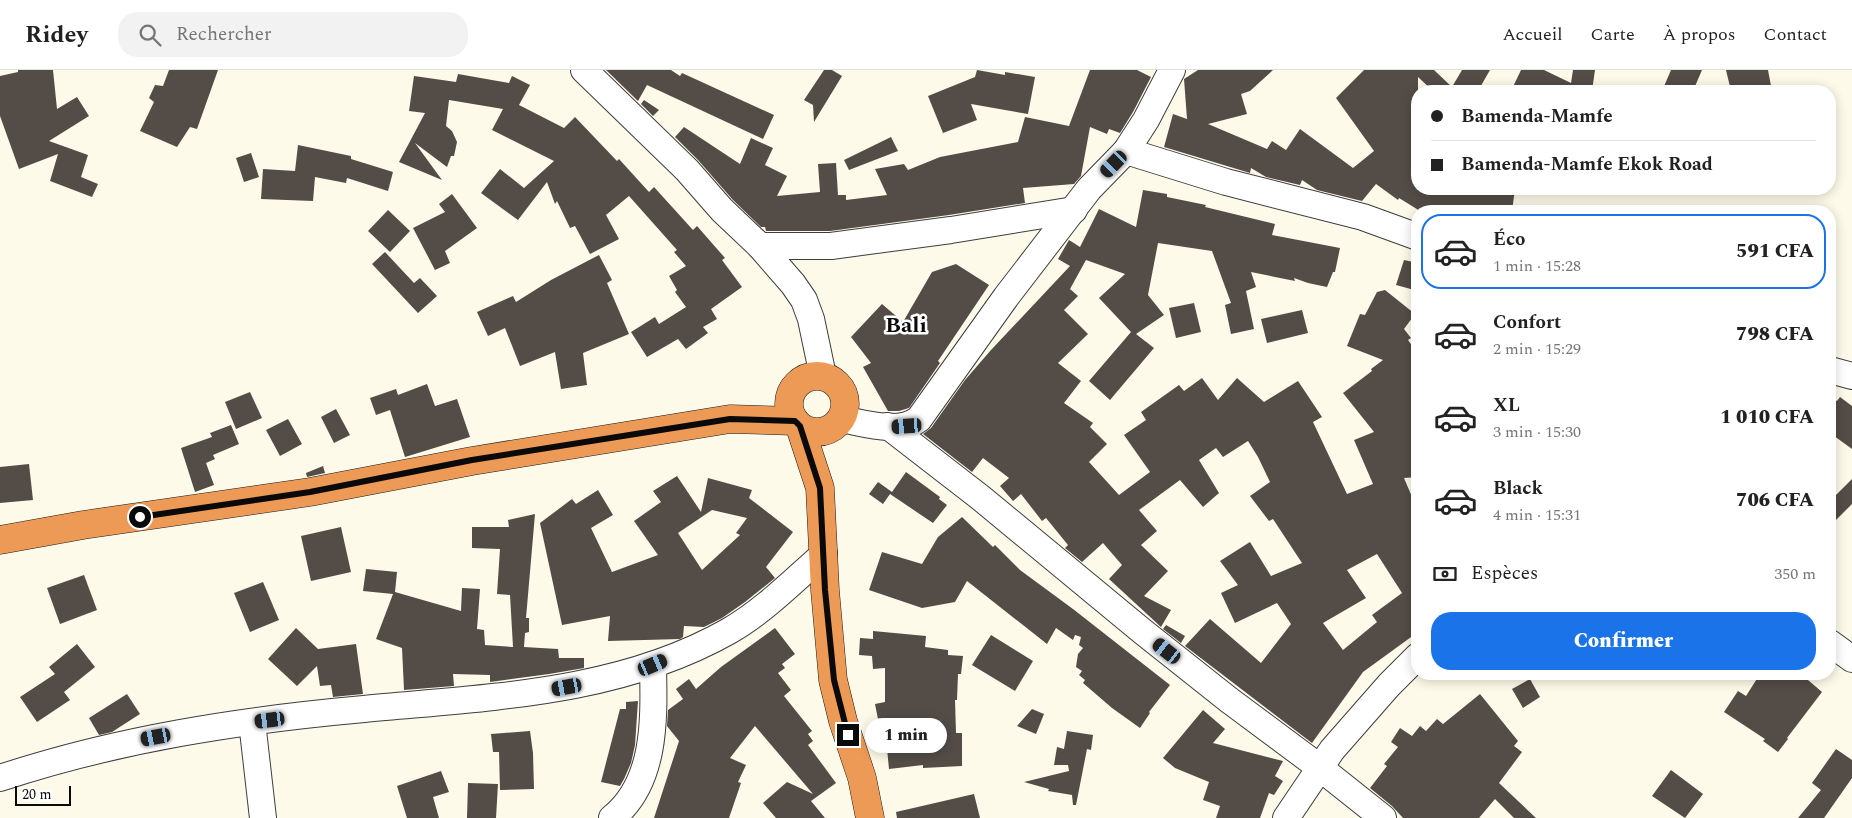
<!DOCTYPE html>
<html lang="fr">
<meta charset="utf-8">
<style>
body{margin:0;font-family:Spectral,serif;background:#f2f2f2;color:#222;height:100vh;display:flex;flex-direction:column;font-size:19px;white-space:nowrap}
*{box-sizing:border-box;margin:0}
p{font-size:16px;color:#767676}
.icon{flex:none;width:28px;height:28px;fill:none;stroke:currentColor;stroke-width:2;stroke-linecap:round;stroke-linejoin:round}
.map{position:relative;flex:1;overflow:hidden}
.drawer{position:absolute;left:1411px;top:135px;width:425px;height:475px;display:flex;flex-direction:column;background:#fff;border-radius:20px;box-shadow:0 2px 12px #0003}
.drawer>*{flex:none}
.top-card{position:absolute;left:1411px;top:15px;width:425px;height:110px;border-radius:20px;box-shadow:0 2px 12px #0003;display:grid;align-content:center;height:110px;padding:0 20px;background:#fff}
.scale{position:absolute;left:15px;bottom:12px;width:56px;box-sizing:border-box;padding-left:5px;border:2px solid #0a0a0a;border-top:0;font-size:14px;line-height:18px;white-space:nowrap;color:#0a0a0a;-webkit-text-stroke:4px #fff;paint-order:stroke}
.end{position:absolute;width:22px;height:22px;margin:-11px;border:6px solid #0a0a0a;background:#fff;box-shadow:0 0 0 2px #fff}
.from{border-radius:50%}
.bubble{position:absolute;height:35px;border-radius:18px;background:#fff;box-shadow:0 2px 12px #0003;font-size:16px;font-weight:800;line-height:35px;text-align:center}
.car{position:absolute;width:15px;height:30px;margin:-15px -8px;border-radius:6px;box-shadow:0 0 4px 1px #0007;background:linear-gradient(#222 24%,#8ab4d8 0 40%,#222 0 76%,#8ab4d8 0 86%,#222 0)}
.top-card b{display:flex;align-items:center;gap:18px;height:48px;font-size:19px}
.top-card b+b{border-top:1px solid #e0e0e0}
.top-card i{width:12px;height:12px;background:#222}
ul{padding:9px 0 0;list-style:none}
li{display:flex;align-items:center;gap:15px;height:75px;margin:0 10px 8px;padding:0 10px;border:2px solid transparent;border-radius:20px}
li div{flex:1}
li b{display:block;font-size:19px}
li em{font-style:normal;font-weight:800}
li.on{border-color:#1a73e8}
li>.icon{width:45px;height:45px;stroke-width:1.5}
.pay{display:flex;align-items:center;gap:12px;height:55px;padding:0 20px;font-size:19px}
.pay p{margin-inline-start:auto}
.cta{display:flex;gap:10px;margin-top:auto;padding:10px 20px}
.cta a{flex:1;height:58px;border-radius:20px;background:#1a73e8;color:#fff;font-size:20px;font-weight:800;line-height:58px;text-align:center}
header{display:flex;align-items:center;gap:30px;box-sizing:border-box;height:70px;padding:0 25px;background:#fff;border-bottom:1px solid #e0e0e0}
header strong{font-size:24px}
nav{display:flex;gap:28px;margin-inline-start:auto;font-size:18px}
.search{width:350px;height:45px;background:#f2f2f2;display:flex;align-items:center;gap:12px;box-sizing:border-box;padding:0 18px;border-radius:20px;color:#767676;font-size:19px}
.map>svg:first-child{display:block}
.building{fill:#534c47;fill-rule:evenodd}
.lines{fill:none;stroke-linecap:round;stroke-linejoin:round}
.minor-casing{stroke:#3d3d3d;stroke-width:28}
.highway-casing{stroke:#1b1b1b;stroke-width:29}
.minor{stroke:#fff;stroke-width:26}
.highway{stroke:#ee9a57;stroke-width:28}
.route{stroke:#0a0a0a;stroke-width:6}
.labels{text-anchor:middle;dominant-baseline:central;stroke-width:5;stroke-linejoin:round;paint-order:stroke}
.district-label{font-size:22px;font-weight:bold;fill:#0a0a0a;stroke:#fff}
</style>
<header>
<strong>Ridey</strong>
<div class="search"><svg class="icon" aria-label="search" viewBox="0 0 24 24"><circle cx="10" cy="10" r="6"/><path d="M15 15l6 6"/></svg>Rechercher</div>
<nav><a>Accueil</a><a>Carte</a><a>À propos</a><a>Contact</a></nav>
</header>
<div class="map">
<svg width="1852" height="748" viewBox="0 0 1852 748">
<rect width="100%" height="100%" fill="#fefae9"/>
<g class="building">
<polygon points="18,0 53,0 57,39 77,27 89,46 49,71 88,85 81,107 98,114 92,127 50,111 58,84 19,99 0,46 0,6 18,2"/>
<polygon points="169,0 218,0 197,59 190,57 177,77 140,61 154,32 149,28 155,15 163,16"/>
<polygon points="606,0 671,0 680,6 682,3 774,45 763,69 647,15 638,31"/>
<polygon points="824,0 832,0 842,6 814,52 813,35 804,30"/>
<polygon points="977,0 1005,5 1005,2 1035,7 1028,44 971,34 977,50 943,63 928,26 975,7"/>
<polygon points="1090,0 1137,0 1151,7 1133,42 1120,63 1109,59 1107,64 1090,57 1081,106 1074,114 1023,118 1025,133 949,145 830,161 766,161 765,157 761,157 733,130 698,90 675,67 684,57 740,94 751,68 773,78 765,95 787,106 777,126 820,122 818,94 836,93 838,125 846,125 846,130 887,125 875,99 904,94 908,100 940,87 1018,72 1025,47 1069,56"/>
<polygon points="1198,0 1273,0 1250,21 1241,24 1247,44 1208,54 1267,79 1272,71 1286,80 1300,59 1353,98 1374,81 1336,28 1364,0 1434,0 1452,17 1462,0 1490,0 1478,21 1433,21 1418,7 1418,119 1515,119 1512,141 1420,141 1399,128 1398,130 1376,114 1362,131 1317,120 1302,110 1300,115 1266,107 1251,98 1250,103 1164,77 1173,44 1187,49 1184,9"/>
<polygon points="1521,0 1544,0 1571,13 1573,0 1595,0 1592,21 1511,21"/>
<polygon points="1671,0 1702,0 1693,21 1662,21"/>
<polygon points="1726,0 1768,0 1771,16 1748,21 1731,21"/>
<polygon points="458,4 509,13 512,6 530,15 519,35 564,58 575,47 617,91 619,89 649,122 654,117 693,160 697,156 725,188 722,190 742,217 711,239 717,249 703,257 708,263 686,279 678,269 647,287 631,262 655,247 659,254 686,237 675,222 677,220 669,206 686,196 674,182 677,180 629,126 606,145 619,169 590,184 575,156 570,158 557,131 555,134 547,112 518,150 481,123 500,99 524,118 554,91 492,60 503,39 449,30 446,56 452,61 457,72 454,86 451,86 447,97 415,73 442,110 399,92 425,43 409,41 414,6 456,12"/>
<polygon points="644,30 659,40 653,46 641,34"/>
<polygon points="891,67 898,81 849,100 844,90"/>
<polygon points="298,75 351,86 351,89 393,102 388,121 347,108 346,113 315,107 313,131 261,129 263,99 295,101"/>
<polygon points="251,83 259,107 244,112 236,88"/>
<path d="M1143 120 1167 124V127L1206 135 1205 137 1275 154 1272 165 1340 178 1335 202H1333L1327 217 1308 213 1294 208 1295 211 1251 202 1256 217 1246 221 1254 259 1231 264 1225 235 1231 233 1212 181 1158 173 1148 225 1164 245 1136 264 1154 278 1110 330 1089 311 1131 262 1099 228 1125 204 1086 190 1070 219 1078 226 1064 240 1088 264 1058 293 1081 311 1064 333 1093 353 1090 357 1107 374 1089 392 1119 425 1150 402 1124 365 1146 350 1141 342 1179 315 1184 321 1202 308 1218 330 1237 308 1264 332 1298 311 1322 347 1313 352 1347 424 1373 414 1354 370 1374 362 1343 323 1372 301 1371 299 1383 290 1347 276 1360 244 1365 245 1377 222 1385 220 1415 244 1404 259 1411 268 1408 270 1418 284V407L1404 408 1418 441V562L1363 602 1312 673 1185 576 1210 549 1261 593 1291 554 1277 533 1235 553 1221 523 1238 515 1220 491 1250 472 1271 506 1302 493 1273 449 1269 451 1250 426 1270 412 1258 387 1248 371 1223 387 1216 378 1199 390 1219 423 1203 437 1180 410 1139 440 1157 461 1141 475 1168 501 1144 526 1171 540 1161 557 1109 509 1122 495 1103 473 1082 492 1065 478 1068 475 1046 448 1042 451 1021 424 1013 431 1000 416 1009 408 983 388 972 402 923 364 931 358 965 310 991 280 1070 196 1058 189 1069 170 1080 177 1099 139 1136 157ZM1377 484 1402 523 1372 545 1377 552 1343 580 1323 553 1366 528 1347 500Z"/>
<polygon points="452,124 477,158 445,181 450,193 435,200 413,158 445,142 439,134"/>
<polygon points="388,140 410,161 390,182 368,161"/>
<polygon points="385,182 414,213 420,208 437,226 418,243 372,194"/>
<polygon points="599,185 612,210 607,213 629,264 583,283 587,315 561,319 555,282 520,296 505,258 488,266 477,242 513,226 516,232 551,210"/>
<polygon points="1404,190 1418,193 1418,221 1396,215"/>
<polygon points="956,194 989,215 938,291 940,293 909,338 899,341 888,341 863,297 871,293 851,267 882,234 903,252 932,202"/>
<polygon points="1194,233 1201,262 1176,268 1169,238"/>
<polygon points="1302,240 1308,263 1267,273 1261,249"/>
<polygon points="427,314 435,336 457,329 470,367 405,387 390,340 376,345 370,328 396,319 398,325"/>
<polygon points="250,322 262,348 236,359 225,332"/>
<polygon points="1830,326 1837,331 1840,327 1852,336 1852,379 1830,363"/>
<polygon points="336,339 350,365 334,373 321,347"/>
<polygon points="288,349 302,374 280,386 266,360"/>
<polygon points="231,355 239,374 213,385 215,389 206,393 214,415 195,422 181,378 212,367 210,363"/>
<polygon points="29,394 33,430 0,433 0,397"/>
<polygon points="323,396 325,403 307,407 306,403"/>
<polygon points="906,402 940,427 939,429 947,435 933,453 890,424 883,434 869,424 878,412 892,422"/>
<path d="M677 406 701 442 708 408 752 420 749 428 793 462 766 497 775 508 745 532 722 548 704 557 684 556 683 567 680 569 608 571 610 546 562 555 540 453 572 429 576 434 598 420 613 445 591 458 612 502 658 485 634 451 661 432 653 421ZM712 440 747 448 736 463 740 465 702 500 678 463Z"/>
<polygon points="1852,409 1852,434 1830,456 1830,431"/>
<polygon points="535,444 526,548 529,548 529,562 525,563 524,577 558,579 559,588 584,588 584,598 549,604 490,612 490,605 453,604 454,616 404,620 402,578 376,569 393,524 363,521 366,499 397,502 395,522 461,541 462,518 480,519 477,559 484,560 485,575 513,577 510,525 497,524 500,479 472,478 472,457 509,457 508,450"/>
<polygon points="962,447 993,477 995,475 1020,500 1073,539 1170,615 1149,642 1150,643 1140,658 1112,638 1083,613 1085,610 1079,605 1082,601 1076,597 1078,584 1083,578 1079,575 1081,567 1075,565 1073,570 1056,558 1047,574 967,511 955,532 922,538 869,520 882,482 922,494 938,467"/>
<polygon points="341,457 351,502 311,511 301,466"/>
<polygon points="84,505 97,540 60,554 47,518"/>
<polygon points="263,512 279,550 250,562 234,523"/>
<polygon points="1166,555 1185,566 1181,573 1163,559"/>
<polygon points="296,558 318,579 356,574 363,624 333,627 331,615 320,616 317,596 297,616 268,589"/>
<polygon points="775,558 795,584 782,594 785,598 778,603 791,620 784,626 812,661 808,664 813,671 808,675 836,713 811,731 825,748 776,748 763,733 787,712 813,724 755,656 730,688 746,695 738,712 741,713 729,748 654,748 679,671 667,656 668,640 683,629 676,619 689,609 696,619 721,597"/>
<polygon points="873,561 926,566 925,577 948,580 948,585 963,586 961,604 958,604 957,630 955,630 956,663 962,663 962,696 923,698 923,695 889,699 885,658 880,659 875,634 885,632 885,598 873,599 872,586 859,585 860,568 873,569"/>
<polygon points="991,565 1033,591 1015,621 972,595"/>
<polygon points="77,574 95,597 64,622 70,630 37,652 20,627 55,604 49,597"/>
<polygon points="1760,604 1801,604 1822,622 1787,668 1788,669 1778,682 1763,671 1765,669 1724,642 1738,621 1746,626"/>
<polygon points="1530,609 1540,627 1523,638 1512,619"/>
<polygon points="127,624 140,644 112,662 99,665 89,648"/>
<polygon points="1480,624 1518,671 1514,676 1522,682 1499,713 1536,748 1514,748 1495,729 1479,748 1403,748 1392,736 1370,718 1387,696 1384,694 1398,677 1391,672 1400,658 1412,666 1420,656 1426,661 1437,649 1443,654"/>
<polygon points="638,631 635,675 631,693 624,709 620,716 601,712 620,639 626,639 626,632"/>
<polygon points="1032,639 1044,644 1036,664 1017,656"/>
<polygon points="1203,640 1225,659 1213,673 1283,691 1275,706 1283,711 1274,725 1269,723 1260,748 1216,748 1220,736 1203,730 1209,712 1175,698 1163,688"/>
<polygon points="530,661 533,683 534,719 500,720 499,682 493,682 491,664"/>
<polygon points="1067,661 1093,665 1091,680 1087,679 1076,735 1073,735 1072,725 1048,721 1049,719 1024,712 1069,701 1068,695 1054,695 1057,677 1064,679"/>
<polygon points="1836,679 1852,690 1852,708 1824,748 1798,748 1821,720 1812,713"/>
<polygon points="1671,700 1703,724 1685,748 1652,726"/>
<polygon points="441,701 449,722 433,727 439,748 407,748 397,716"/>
<polygon points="468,713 498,714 496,748 467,748"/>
<polygon points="974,724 980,748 897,748 896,742"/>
</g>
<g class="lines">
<defs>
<g id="minor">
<polyline points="584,0 687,100 722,140 760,176 793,214 804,230 811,249 823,306"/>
<polyline points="1126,81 1226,112 1363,147 1418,167"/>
<polyline points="760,176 831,176 951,160 1074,140"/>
<polyline points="1830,300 1852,306"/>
<path d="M841 349C864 353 899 365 919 349L1006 227 1089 119 1126 81 1146 50 1172 0"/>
<polyline points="888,356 981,428 1142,561 1229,630 1319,697 1383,748"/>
<polyline points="1830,573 1852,589"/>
<polyline points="252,652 263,748"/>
<path d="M0 708C118 669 241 650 364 639 488 627 618 624 729 561 764 541 794 510 824 484"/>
<path d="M612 748C657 712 654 647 653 595"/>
<polyline points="1286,748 1332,680 1389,615 1418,586"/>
</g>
<g id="highway">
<circle cx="817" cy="334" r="28"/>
<polyline points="800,357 820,418 825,520 833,610 843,651 862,708 870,748"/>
<polyline points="0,470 83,455 310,422 472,391 730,349 795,351"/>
</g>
</defs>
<use href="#minor" class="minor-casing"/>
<use href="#highway" class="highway-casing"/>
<use href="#minor" class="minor"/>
<use href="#highway" class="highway"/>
</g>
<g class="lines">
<polyline class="route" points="140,447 310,422 472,390 730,349 795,351 800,356 820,418 825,520 834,610 848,665"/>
</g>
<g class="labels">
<g class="district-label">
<text x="906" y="255">Bali</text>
</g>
</g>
</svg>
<div class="scale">20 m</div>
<i class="end from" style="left:140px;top:447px"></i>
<i class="end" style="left:848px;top:665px"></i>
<div class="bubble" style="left:865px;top:648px;width:82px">1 min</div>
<i class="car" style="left:1114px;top:94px;rotate:224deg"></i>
<i class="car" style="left:907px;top:356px;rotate:266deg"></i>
<i class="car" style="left:1167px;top:581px;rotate:308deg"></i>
<i class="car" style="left:653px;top:595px;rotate:67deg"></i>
<i class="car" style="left:567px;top:617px;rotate:260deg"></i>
<i class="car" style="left:270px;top:650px;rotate:263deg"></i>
<i class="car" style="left:156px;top:667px;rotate:259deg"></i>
<div class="top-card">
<b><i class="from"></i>Bamenda-Mamfe</b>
<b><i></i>Bamenda-Mamfe Ekok Road</b>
</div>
<section class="drawer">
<ul>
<li class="on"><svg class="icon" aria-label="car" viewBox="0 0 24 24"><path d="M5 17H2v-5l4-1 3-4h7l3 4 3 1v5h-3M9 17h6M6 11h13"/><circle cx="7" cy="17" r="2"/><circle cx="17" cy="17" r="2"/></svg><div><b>Éco</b><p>1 min · 15:28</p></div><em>591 CFA</em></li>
<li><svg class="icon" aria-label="car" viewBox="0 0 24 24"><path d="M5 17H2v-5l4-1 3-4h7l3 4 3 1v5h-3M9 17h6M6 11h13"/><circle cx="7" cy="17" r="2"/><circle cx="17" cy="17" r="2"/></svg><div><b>Confort</b><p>2 min · 15:29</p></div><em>798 CFA</em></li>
<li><svg class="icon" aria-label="car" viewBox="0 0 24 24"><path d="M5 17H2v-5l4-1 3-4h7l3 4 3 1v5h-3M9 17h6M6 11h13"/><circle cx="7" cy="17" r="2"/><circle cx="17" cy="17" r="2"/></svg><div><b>XL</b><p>3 min · 15:30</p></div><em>1 010 CFA</em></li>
<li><svg class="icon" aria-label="car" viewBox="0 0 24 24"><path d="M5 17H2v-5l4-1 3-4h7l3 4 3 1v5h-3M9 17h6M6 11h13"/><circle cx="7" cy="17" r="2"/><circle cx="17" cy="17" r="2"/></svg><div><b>Black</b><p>4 min · 15:31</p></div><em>706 CFA</em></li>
</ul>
<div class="pay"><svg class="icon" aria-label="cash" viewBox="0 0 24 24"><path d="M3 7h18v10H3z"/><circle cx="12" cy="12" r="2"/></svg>Espèces<p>350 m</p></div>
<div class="cta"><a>Confirmer</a></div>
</section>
</div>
